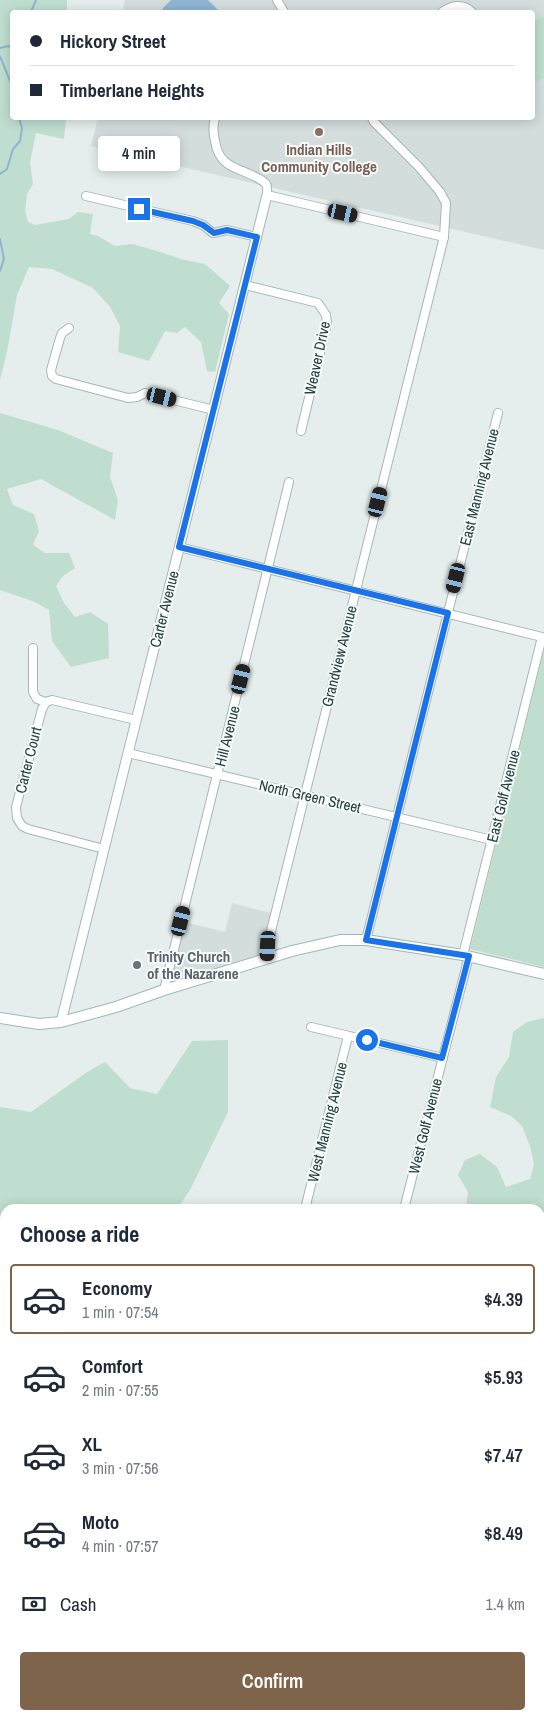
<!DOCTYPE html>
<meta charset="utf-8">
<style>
body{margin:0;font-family:"Archivo Narrow",sans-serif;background:#f6f6f7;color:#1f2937;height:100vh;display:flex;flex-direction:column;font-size:19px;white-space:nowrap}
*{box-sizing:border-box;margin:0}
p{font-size:16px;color:#747a83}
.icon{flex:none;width:28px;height:28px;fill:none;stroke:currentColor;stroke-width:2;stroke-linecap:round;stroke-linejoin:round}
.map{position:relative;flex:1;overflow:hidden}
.side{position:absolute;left:0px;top:1204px;width:545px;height:516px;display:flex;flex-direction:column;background:#fff;border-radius:15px 15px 0 0;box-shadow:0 2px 12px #0003}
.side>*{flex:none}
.banner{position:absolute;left:10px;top:10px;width:525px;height:110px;border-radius:5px;box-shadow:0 2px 12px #0003;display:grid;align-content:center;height:110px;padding:0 20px;background:#fff}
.end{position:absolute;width:22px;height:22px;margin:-11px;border:6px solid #1a73e8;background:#fff;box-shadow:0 0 0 2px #fff}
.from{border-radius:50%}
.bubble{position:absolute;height:35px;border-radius:5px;background:#fff;box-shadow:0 2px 12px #0003;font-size:16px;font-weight:600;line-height:35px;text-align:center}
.car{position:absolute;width:15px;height:30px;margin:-15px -8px;border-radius:6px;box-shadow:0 0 4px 1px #0007;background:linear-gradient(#222 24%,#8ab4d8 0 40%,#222 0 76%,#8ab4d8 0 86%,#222 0)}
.banner b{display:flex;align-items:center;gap:18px;height:48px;font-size:19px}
.banner b+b{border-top:1px solid #e0e1e3}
.banner i{width:12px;height:12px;background:#1f2937}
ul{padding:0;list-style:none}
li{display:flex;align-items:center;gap:15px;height:70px;margin:0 10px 8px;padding:0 10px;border:2px solid transparent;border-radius:5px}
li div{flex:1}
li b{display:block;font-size:19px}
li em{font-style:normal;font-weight:600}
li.active{border-color:#7d644a}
li>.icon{width:45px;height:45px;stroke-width:1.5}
h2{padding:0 20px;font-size:22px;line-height:60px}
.pay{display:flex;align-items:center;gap:12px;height:55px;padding:0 20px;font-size:19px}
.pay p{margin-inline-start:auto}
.cta{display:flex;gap:10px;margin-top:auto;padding:10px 20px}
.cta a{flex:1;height:58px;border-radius:5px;background:#7d644a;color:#fff;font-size:20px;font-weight:600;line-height:58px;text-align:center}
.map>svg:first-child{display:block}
.built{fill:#d3dedc}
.green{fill:#bfded0}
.water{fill:#8fb5d1}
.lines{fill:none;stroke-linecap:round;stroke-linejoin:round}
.stream{stroke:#8fb5d1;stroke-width:2}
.minor-casing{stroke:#a7b6b5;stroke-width:10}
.tertiary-casing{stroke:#a7b6b5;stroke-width:11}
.secondary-casing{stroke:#a1b7b6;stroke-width:12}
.trunk-casing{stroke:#c2caca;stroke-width:15}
.minor{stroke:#fff;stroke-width:8}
.tertiary{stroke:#fff;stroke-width:9}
.secondary{stroke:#fff;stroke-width:10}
.trunk{stroke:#4e8587;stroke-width:12}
.route{stroke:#1a73e8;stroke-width:6}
.education-dot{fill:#8d6e63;stroke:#f6faf9;stroke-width:2}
.worship-dot{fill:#6b7280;stroke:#f6faf9;stroke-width:2}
.labels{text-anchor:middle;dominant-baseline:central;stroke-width:4;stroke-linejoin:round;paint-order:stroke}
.education-label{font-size:15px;font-weight:bold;fill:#785e54;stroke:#f6faf9}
.street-label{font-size:15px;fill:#244040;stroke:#f6faf9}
.worship-label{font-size:15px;font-weight:bold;fill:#5b616d;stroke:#f6faf9;text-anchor:start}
</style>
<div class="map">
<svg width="544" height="1719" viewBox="0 0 544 1719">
<rect width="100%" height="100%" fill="#e5eeec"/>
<g class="built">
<polygon points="125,0 544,0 544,250 91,146 98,118 532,118 532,12 122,12"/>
<polygon points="232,903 275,914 268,959 164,990 181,921 225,932"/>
</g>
<g class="green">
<polygon points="0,0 67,0 67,12 12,12 12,118 66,118 64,139 36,133 30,163 33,184 27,194 25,211 28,222 35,225 69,219 78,212 93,214 90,234 98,236 115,246 132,244 154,250 181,259 205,264 230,286 219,303 229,314 215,372 207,371 201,342 185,327 177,333 165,331 149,361 118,352 120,326 110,307 93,288 52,269 29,267 17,295 7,352 0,380"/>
<polygon points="544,16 544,78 533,83 533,22"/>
<polygon points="0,411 0,413 58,430 113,453 110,477 118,500 115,520 41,479 7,489 13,505 34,514 39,531 33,545 45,553 69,553 75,568 63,576 56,586 64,603 75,617 90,612 108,624 109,658 71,667 52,641 49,610 35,602 0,590"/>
<polygon points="544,650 544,967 470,949"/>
<polygon points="544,1018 544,1581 540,1576 540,1356 541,1334 540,1334 540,1209 466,1209 468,1192 458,1175 465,1160 480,1154 497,1167 506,1187 530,1179 534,1164 530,1146 522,1126 511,1116 490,1107 496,1077 509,1057 513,1032 527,1022"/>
<polygon points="228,1040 228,1112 190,1190 177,1209 5,1209 5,1437 0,1444 0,1107 31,1112 87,1072 105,1062 130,1088 157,1094 192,1041"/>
<polygon points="0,1517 5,1521 5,1715 74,1715 77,1719 0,1719"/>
<polygon points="544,1671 544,1719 331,1719 322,1715 540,1715 540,1673"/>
<polygon points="129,1715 276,1715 284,1719 124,1719"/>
</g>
<polygon class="water" points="171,0 208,0 220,12 162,12 163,8"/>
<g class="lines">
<g class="stream">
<polyline points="31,12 36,0"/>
<polyline points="0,48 8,46 12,48"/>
<polyline points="0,56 12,86"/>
<polyline points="0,174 7,169 13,149 20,141 22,128 19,118"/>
<polyline points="0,239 4,259 0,271"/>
</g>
<defs>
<g id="minor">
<polyline points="277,0 284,12"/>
<path d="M442 12C452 5 463 3 472 12"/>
<path d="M215 118C213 125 213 133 215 141 219 167 236 167 256 177 259 179 264 181 266 184 268 187 267 191 267 195L444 237"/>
<polyline points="86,196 193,221 203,225 213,233 227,230 257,237"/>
<polyline points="245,285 318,303 326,315 327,323 301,431"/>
<polyline points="69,328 62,333 60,338 51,370 52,376 56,379 128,398 137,397 145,393 214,410"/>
<polyline points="179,547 542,637 463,955"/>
<polyline points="33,648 33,692 37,699 46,702"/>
<polyline points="128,753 492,840"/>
<polyline points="104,849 28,829 22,826 17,818 16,807 42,709 46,702 52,700 136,720"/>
<polyline points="366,940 498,413"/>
<polyline points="268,959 271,931 444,237 446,203 440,192 419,167 374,122 372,118"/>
<polyline points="164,990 289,482"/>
<polyline points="311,1027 443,1058"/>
<polyline points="305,1209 348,1036"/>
<polyline points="404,1209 469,956"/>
</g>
<polyline id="tertiary" points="61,1022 267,195"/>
<polyline id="secondary" points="0,1018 39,1024 61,1022 116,1007 164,990 292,951 340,940 366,940 463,955 544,974"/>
<g id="trunk">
<polyline points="0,1500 5,1505"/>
<polyline points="0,1514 5,1518"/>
<polyline points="298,1715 307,1719"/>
<polyline points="322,1715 331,1719"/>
</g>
</defs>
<use href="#minor" class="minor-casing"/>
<use href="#tertiary" class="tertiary-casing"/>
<use href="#secondary" class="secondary-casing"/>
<use href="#trunk" class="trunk-casing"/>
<use href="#minor" class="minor"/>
<use href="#tertiary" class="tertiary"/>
<use href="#secondary" class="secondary"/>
<use href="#trunk" class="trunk"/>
</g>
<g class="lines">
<polyline class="route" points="139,209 193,221 203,225 214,233 227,230 257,237 179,547 448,613 366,940 469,956 442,1058 367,1040"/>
</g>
<circle class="education-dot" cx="319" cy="132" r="5"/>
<circle class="worship-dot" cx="137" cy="965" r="5"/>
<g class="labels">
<g class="education-label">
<text x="319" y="149">Indian Hills<tspan x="319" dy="17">Community College</tspan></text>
</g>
<g class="street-label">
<text transform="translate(317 358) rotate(-78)">Weaver Drive</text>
<text transform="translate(479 487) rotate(-76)">East Manning Avenue</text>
<text transform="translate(164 609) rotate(-76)">Carter Avenue</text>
<text transform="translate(339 656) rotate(-76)">Grandview Avenue</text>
<text transform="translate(227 736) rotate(-76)">Hill Avenue</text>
<text transform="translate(28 760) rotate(-76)">Carter Court</text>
<text transform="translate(310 796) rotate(13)">North Green Street</text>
<text transform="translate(503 796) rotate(-76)">East Golf Avenue</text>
<text transform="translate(327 1122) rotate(-76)">West Manning Avenue</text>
<text transform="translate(425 1126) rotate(-76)">West Golf Avenue</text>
</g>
<g class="worship-label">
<text x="147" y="956">Trinity Church<tspan x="147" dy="17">of the Nazarene</tspan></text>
</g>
</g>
</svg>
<i class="end from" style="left:367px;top:1040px"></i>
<i class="end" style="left:139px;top:209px"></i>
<div class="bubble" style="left:98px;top:136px;width:82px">4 min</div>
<i class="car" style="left:343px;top:213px;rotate:103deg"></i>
<i class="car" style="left:162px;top:397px;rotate:104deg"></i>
<i class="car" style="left:378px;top:502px;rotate:14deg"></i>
<i class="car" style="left:456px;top:578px;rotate:194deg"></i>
<i class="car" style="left:241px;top:679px;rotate:14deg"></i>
<i class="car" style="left:181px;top:921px;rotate:14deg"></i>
<i class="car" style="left:268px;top:946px;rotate:183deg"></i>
<div class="banner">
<b><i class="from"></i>Hickory Street</b>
<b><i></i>Timberlane Heights</b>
</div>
<section class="side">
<h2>Choose a ride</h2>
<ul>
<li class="active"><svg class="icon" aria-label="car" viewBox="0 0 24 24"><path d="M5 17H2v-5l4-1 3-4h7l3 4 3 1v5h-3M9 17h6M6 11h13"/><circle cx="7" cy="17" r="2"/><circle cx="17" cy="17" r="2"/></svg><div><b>Economy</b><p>1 min · 07:54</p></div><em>$4.39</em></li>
<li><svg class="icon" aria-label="car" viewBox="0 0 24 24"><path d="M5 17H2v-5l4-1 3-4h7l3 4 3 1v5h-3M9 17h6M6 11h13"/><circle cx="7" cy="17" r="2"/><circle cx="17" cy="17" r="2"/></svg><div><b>Comfort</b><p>2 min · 07:55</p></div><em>$5.93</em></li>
<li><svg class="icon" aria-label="car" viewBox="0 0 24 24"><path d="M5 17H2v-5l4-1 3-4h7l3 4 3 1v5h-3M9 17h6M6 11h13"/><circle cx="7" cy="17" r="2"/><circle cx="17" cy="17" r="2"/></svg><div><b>XL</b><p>3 min · 07:56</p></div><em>$7.47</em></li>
<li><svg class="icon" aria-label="car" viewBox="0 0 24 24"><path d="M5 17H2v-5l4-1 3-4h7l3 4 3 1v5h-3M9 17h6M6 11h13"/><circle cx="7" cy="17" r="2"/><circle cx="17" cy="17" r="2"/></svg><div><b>Moto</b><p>4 min · 07:57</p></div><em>$8.49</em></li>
</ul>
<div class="pay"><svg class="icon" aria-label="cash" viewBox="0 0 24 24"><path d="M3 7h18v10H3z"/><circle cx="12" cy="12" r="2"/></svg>Cash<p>1.4 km</p></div>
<div class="cta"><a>Confirm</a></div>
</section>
</div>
